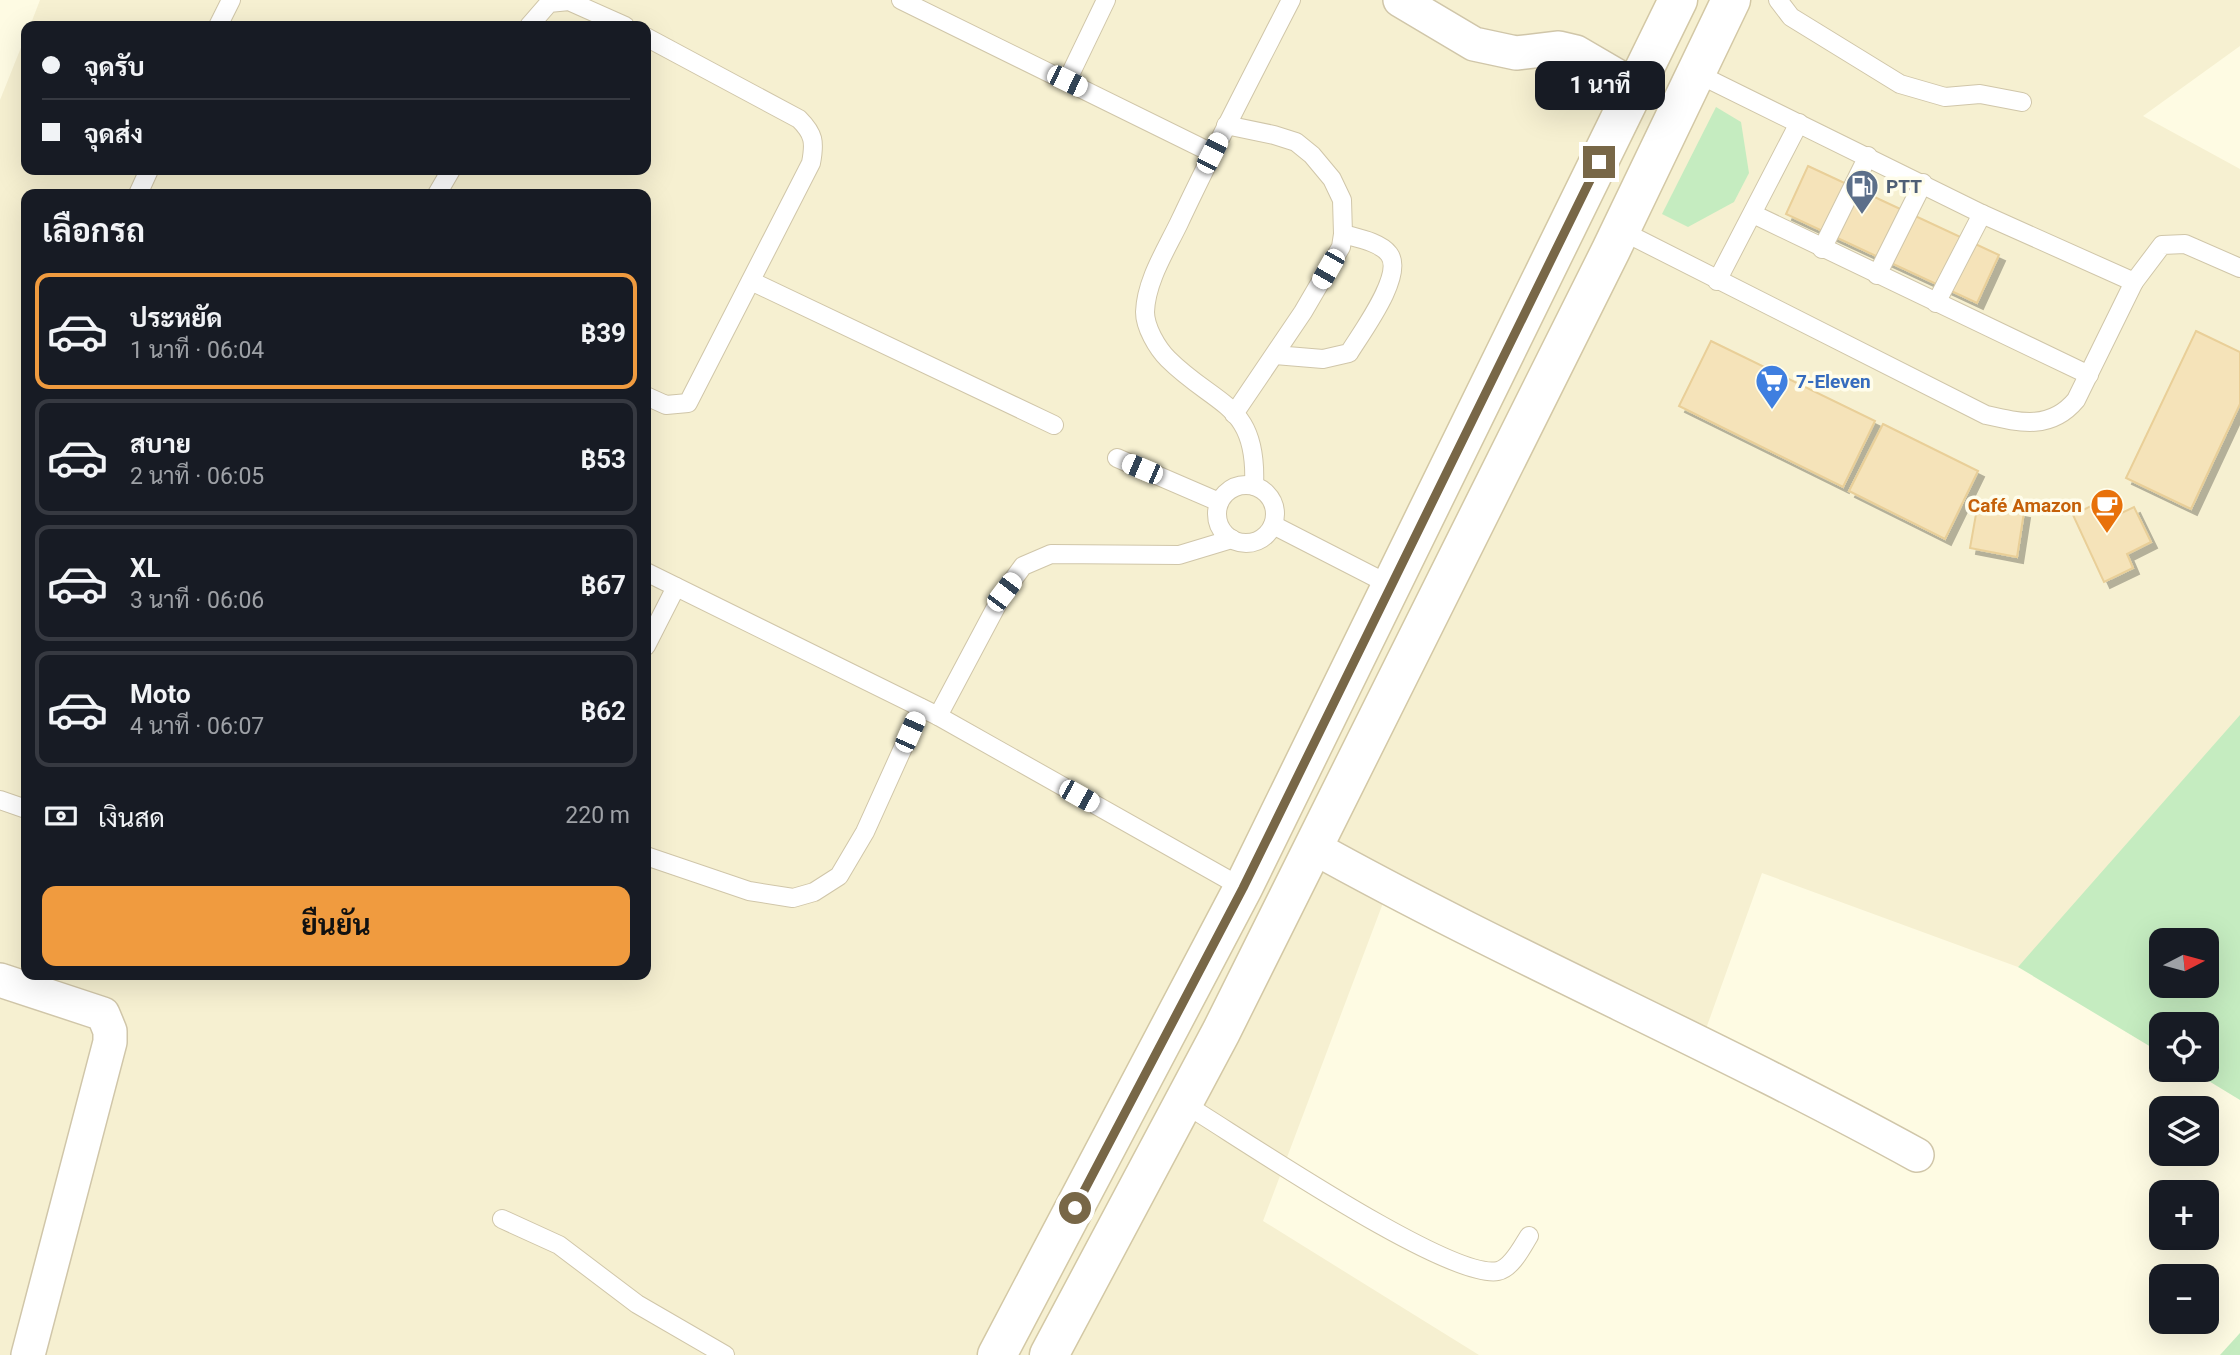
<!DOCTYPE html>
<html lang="th">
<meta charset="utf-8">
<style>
body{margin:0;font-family:Roboto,Sarabun,sans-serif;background:#20242c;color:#f1f3f6;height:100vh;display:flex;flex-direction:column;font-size:26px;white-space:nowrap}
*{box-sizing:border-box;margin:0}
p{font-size:23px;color:#9ea1a6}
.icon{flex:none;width:38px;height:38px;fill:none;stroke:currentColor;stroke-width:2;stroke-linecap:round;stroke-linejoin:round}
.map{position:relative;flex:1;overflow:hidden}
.side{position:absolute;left:21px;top:189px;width:630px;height:791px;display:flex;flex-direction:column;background:#171b24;border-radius:14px;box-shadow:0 7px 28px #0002}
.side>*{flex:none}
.top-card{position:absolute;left:21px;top:21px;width:630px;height:154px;border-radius:14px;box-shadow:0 7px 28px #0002;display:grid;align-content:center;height:154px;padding:0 21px;background:#171b24}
.needle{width:46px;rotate:84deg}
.tools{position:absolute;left:2149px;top:928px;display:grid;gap:14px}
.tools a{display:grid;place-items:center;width:70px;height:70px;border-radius:14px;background:#171b24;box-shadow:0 7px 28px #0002;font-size:35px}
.end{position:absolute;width:32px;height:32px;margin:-16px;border:9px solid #786747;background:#fff;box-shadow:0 0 0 4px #fff}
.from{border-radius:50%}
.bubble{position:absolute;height:49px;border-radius:14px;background:#171b24;box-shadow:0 7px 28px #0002;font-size:23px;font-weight:700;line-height:49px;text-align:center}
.car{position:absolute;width:21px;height:42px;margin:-21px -10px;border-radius:9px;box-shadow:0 0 5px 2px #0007;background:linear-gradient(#fff 24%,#345 0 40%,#fff 0 76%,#345 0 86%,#fff 0)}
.top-card b{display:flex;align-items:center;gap:24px;height:66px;font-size:26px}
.top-card b+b{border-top:2px solid #363941}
.top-card i{width:18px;height:18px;background:#f1f3f6}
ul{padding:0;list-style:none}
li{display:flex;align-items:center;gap:21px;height:116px;margin:0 14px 10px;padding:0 7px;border:4px solid #363941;border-radius:14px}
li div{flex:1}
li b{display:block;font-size:26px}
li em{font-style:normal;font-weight:700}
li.active{border-color:#f09b3f}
li>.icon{width:63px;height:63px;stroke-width:1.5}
h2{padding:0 21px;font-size:32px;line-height:84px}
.pay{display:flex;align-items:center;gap:18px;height:77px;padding:0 21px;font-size:26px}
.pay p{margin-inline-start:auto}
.action{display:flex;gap:14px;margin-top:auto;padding:14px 21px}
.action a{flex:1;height:80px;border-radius:14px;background:#f09b3f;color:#111;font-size:28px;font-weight:700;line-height:80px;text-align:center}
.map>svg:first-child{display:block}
.residential{fill:#f6f0d1;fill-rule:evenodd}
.green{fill:#c5ecc0;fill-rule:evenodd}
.building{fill:#f5e3b9;stroke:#e9cf98;stroke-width:2;filter:url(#shadow)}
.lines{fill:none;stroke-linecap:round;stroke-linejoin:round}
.lane-casing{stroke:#d0c6a9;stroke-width:20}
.street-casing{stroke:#d0c6a9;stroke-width:36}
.secondary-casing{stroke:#d3c8a5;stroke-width:41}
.lane{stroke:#fff;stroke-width:18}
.street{stroke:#fff;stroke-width:33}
.secondary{stroke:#fff;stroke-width:38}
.route{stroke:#786747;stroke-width:9}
.labels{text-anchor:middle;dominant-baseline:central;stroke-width:7;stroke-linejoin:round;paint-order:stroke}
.service-label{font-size:19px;font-weight:bold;fill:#4e5e75;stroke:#fffdeb;text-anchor:start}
.shop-label{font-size:19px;font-weight:bold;fill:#366cbe;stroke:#fffdeb;text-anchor:start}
.food-label{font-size:19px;font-weight:bold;fill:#c56008;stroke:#fffdeb;text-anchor:end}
</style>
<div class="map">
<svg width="2240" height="1355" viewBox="0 0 2240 1355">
<defs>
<filter id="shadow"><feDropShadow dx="6" dy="6" stdDeviation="0" flood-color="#0004"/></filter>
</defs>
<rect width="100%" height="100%" fill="#fefbe3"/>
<path class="residential" d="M40 0H2240V46L2143 116 2240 169V716L2139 842 2018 967 1762 873 1698 1051 1383 903 1263 1221 1479 1355H0V100L26 35V170H646V26H30ZM26 194H646V975H26Z"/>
<g class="green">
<polygon points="1716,107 1741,122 1749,173 1734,202 1688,227 1662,214"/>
<path d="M2240 715V1100L2189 1069H2207V1024H2161V1053L2018 967ZM2161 940H2207V985H2161Z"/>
<polygon points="2240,1333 2240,1355 2220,1355"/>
</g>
<g class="building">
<polygon points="1808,166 1999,255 1977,303 1786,214"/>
<polygon points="2196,331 2240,352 2240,404 2191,509 2126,478"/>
<polygon points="1711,341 1875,421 1843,487 1679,406"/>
<polygon points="1883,424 1978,471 1945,539 1849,491"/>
<polygon points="2099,502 2107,520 2134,507 2151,542 2127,554 2133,568 2104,582 2073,515"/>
<polygon points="1978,503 2024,512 2017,557 1970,548"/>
</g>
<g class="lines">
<defs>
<g id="lane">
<polyline points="901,0 1212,153"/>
<polyline points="1778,0 1791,17 1900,84 1945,97 1980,94 2022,102"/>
<polyline points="218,26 231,0"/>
<polyline points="529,26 549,3 569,1 625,26"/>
<path d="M646 37 799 119C814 134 815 142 811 163L688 403 666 405 646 396"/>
<polyline points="1067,81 1106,0"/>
<polyline points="1226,125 1274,135 1296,142 1312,155 1332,179 1342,200 1343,234 1341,247 1303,312 1234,414"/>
<polyline points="138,194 149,170"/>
<polyline points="437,194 451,170"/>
<polyline points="1753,214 2089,375"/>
<path d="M1620 230 1986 415C2021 423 2051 430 2076 400L2134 282 1982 214 1696 73"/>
<polyline points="1822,249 1868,156"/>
<polyline points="1877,275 1923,183"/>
<polyline points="751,281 1054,425"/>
<polyline points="1717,281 1799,123"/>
<polyline points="2134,282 2162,245 2185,244 2240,268"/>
<polyline points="1936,303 1982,214"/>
<path d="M1275 355 1323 359 1349 353C1361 333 1405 275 1389 254 1380 242 1357 238 1343 234"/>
<polyline points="1117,458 1219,502"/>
<circle cx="1246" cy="514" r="29"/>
<path d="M1254 486C1258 403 1216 407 1168 359 1157 348 1145 327 1145 312 1146 281 1166 250 1179 223 1214 148 1253 74 1291 0"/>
<polyline points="1273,525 1392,586"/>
<polyline points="646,572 938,716 1243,888"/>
<polyline points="646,646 676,587"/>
<polyline points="938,716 1004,592 1023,566 1051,554 1179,555 1232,539"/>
<polyline points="0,800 26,809"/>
<polyline points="646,856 749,891 793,898 814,892 839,876 865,832 921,708"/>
<path d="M1183 1103C1235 1134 1449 1281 1498 1271 1512 1268 1522 1247 1529 1236"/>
<polyline points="502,1219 559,1245 637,1304 725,1355"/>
</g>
<g id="street">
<polyline points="1400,0 1474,44 1516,53 1559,48 1576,52 1636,87"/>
<path d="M1313 847C1511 957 1719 1046 1917 1155"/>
<polyline points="0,980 103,1014 110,1031 110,1042 28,1355"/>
</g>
<g id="secondary">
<polyline points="997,1355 1243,888 1678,0"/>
<polyline points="1049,1355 1221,1032 1611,250 1731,0"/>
</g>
</defs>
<use href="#lane" class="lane-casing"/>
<use href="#street" class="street-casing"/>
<use href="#secondary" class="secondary-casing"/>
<use href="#lane" class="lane"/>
<use href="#street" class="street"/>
<use href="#secondary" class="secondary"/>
</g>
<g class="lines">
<polyline class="route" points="1075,1208 1243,888 1599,162"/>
</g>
<defs>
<symbol id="fuel-pin" viewBox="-11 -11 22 30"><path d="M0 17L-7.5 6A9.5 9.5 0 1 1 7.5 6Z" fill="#5c6f8a" stroke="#fffdeb"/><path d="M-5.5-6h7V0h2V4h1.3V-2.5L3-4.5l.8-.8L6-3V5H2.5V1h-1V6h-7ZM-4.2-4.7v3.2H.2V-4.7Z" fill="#fff"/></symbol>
<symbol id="supermarket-pin" viewBox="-11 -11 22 30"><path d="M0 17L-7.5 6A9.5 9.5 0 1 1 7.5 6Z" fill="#3f7fe0" stroke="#fffdeb"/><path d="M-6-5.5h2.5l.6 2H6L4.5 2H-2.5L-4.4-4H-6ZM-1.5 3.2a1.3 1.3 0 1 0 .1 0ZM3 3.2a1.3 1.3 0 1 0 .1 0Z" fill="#fff"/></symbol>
<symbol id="cafe-pin" viewBox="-11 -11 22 30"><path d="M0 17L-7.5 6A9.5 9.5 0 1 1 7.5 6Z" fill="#e8710a" stroke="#fffdeb"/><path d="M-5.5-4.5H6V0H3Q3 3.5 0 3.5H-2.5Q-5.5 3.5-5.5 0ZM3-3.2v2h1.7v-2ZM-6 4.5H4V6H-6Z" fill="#fff"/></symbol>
</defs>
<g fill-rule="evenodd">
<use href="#fuel-pin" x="1843" y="167" width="38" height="52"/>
<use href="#supermarket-pin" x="1753" y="362" width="38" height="52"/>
<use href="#cafe-pin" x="2088" y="486" width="38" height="52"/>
</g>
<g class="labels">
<g class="service-label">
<text x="1886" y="186">PTT</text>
</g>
<g class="shop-label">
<text x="1796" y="381">7-Eleven</text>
</g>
<g class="food-label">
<text x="2082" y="505">Café Amazon</text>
</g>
</g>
</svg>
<div class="tools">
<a><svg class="needle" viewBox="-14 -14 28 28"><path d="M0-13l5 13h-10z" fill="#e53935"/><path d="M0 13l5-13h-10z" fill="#9ea1a6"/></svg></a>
<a><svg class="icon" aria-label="locate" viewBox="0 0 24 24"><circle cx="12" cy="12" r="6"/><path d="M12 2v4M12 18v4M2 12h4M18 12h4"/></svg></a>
<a><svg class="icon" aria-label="layers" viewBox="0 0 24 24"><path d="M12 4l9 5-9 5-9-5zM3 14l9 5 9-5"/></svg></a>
<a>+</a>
<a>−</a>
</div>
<i class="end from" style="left:1075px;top:1208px"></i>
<i class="end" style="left:1599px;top:162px"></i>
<div class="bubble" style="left:1535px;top:61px;width:130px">1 นาที</div>
<i class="car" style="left:1067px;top:81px;rotate:116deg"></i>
<i class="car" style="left:1212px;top:153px;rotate:27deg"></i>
<i class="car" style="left:1328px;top:269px;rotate:210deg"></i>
<i class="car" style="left:1142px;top:469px;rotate:293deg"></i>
<i class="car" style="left:1004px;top:592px;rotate:37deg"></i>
<i class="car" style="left:910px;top:732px;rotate:24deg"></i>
<i class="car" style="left:1079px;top:796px;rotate:119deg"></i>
<div class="top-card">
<b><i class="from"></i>จุดรับ</b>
<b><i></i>จุดส่ง</b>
</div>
<section class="side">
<h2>เลือกรถ</h2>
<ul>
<li class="active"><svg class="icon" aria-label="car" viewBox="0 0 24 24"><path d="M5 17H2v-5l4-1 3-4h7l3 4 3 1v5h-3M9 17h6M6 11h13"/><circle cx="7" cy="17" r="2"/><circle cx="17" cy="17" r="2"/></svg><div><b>ประหยัด</b><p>1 นาที · 06:04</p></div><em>฿39</em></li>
<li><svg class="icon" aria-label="car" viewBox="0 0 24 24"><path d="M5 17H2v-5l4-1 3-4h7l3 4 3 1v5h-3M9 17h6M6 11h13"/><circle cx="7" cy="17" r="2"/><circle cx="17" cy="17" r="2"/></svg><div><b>สบาย</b><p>2 นาที · 06:05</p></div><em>฿53</em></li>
<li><svg class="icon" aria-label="car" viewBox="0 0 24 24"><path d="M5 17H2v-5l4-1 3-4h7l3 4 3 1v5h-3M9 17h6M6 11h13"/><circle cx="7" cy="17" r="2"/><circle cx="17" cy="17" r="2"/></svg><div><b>XL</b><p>3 นาที · 06:06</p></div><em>฿67</em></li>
<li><svg class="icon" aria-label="car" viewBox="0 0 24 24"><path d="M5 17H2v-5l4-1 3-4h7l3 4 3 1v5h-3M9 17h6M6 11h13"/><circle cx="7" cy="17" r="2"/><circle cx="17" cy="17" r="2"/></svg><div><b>Moto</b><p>4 นาที · 06:07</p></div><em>฿62</em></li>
</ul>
<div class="pay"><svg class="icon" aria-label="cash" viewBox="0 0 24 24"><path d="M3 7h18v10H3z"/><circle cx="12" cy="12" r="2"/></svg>เงินสด<p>220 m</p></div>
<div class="action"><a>ยืนยัน</a></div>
</section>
</div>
